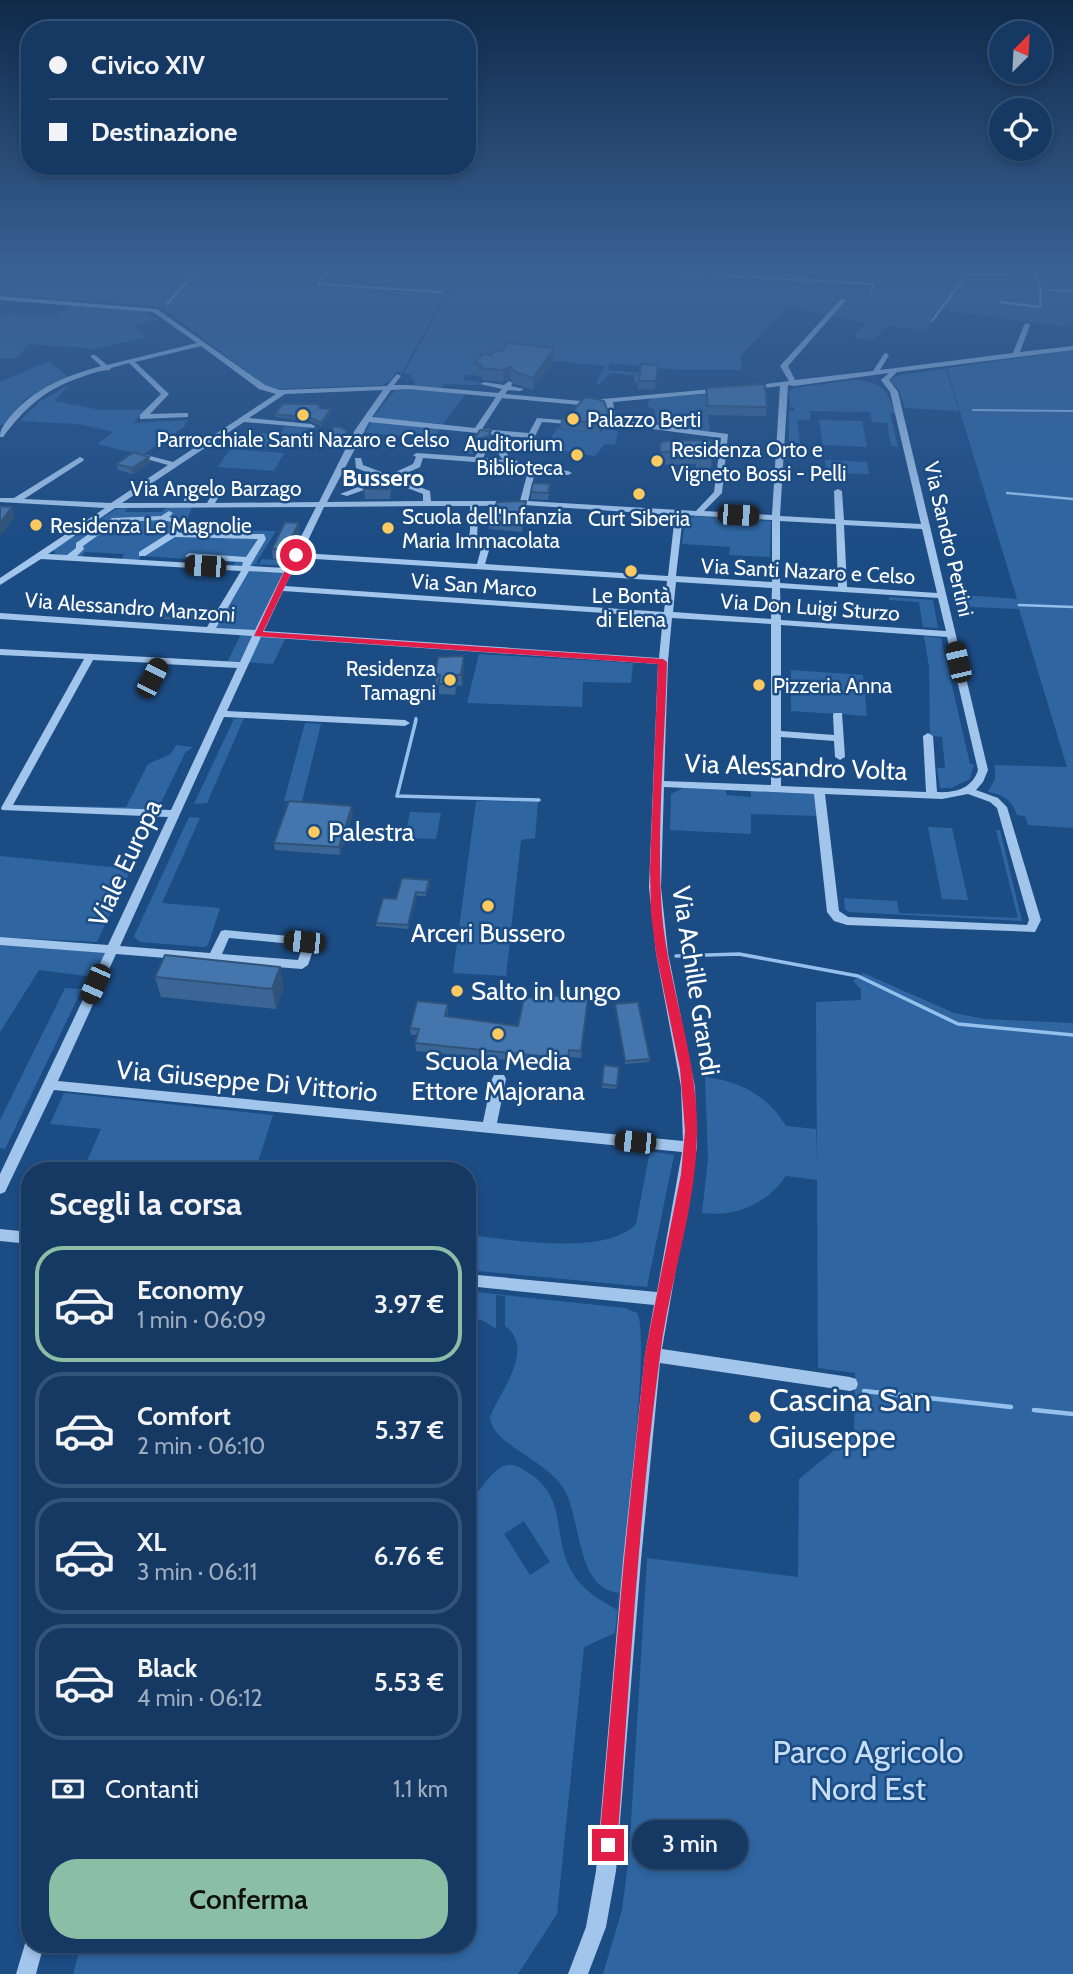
<!DOCTYPE html>
<html lang="it">
<meta charset="utf-8">
<style>
body{margin:0;font-family:Cabin,sans-serif;background:#1e4069;color:#f1f3f6;height:100vh;display:flex;flex-direction:column;font-size:26px;white-space:nowrap}
*{box-sizing:border-box;margin:0}
p{font-size:23px;color:#9dacbe}
.icon{flex:none;width:38px;height:38px;fill:none;stroke:currentColor;stroke-width:2;stroke-linecap:round;stroke-linejoin:round}
.map{position:relative;flex:1;overflow:hidden}
.details{position:absolute;left:21px;top:1162px;width:455px;height:791px;display:flex;flex-direction:column;background:#153963;border-radius:28px;box-shadow:0 4px 10px #0003,0 0 0 2px #345378}
.details>*{flex:none}
.hud{position:absolute;left:21px;top:21px;width:455px;height:154px;border-radius:28px;box-shadow:0 4px 10px #0003,0 0 0 2px #345378;display:grid;align-content:center;height:154px;padding:0 28px;background:#153963}
.needle{width:46px;rotate:24deg}
.controls{position:absolute;left:989px;top:21px;display:grid;gap:14px}
.controls a{display:grid;place-items:center;width:63px;height:63px;border-radius:50%;background:#153963;box-shadow:0 4px 10px #0003,0 0 0 2px #345378;font-size:35px}
.end{position:absolute;width:32px;height:32px;margin:-16px;border:9px solid #e11d48;background:#fff;box-shadow:0 0 0 4px #fff}
.from{border-radius:50%}
.bubble{position:absolute;height:49px;border-radius:24px;background:#153963;box-shadow:0 4px 10px #0003,0 0 0 2px #345378;font-size:23px;font-weight:600;line-height:49px;text-align:center}
.car{position:absolute;width:21px;height:42px;margin:-21px -10px;border-radius:9px;box-shadow:0 0 5px 2px #0007;background:linear-gradient(#222 24%,#8ab4d8 0 40%,#222 0 76%,#8ab4d8 0 86%,#222 0)}
.hud b{display:flex;align-items:center;gap:24px;height:66px;font-size:26px}
.hud b+b{border-top:2px solid #345378}
.hud i{width:18px;height:18px;background:#f1f3f6}
ul{padding:0;list-style:none}
li{display:flex;align-items:center;gap:21px;height:116px;margin:0 14px 10px;padding:0 14px;border:4px solid #345378;border-radius:28px}
li div{flex:1}
li b{display:block;font-size:26px}
li em{font-style:normal;font-weight:600}
li.current{border-color:#8abfa5}
li>.icon{width:63px;height:63px;stroke-width:1.5}
h2{padding:0 28px;font-size:32px;line-height:84px}
.pay{display:flex;align-items:center;gap:18px;height:77px;padding:0 28px;font-size:26px}
.pay p{margin-inline-start:auto}
.primary-button{display:flex;gap:14px;margin-top:auto;padding:14px 28px}
.primary-button a{flex:1;height:80px;border-radius:28px;background:#8abfa5;color:#111;font-size:28px;font-weight:600;line-height:80px;text-align:center}
.map>svg:first-child{display:block}
.green{fill:#2f66a2;fill-rule:evenodd}
.lines{fill:none;stroke-linecap:round;stroke-linejoin:round}
.stream-far3{stroke:#95c0ed;stroke-width:2}
.stream-far2{stroke:#95c0ed;stroke-width:2.5}
.stream-far1{stroke:#95c0ed;stroke-width:3.5}
.stream{stroke:#95c0ed;stroke-width:4.5}
.minor{fill:#a2c5eb;fill-rule:evenodd}
.wall{fill:#3a6595}
.shaded-wall{fill:#305379}
.building{fill:#4476ad;stroke:#305379;stroke-width:2}
.route{fill:#e11d48}
.poi-dot{fill:#fcca5f;stroke:#1c4c84;stroke-width:2.5}
.labels{text-anchor:middle;dominant-baseline:central;stroke-width:5;stroke-linejoin:round;paint-order:stroke}
.far-poi-label{font-size:21px;fill:#fff;stroke:#1c4c84;text-anchor:start}
.far-street-label{font-size:21px;fill:#fff;stroke:#1c4c84}
.far-quarter-label{font-size:24px;font-weight:bold;fill:#fff;stroke:#1c4c84}
.street-label{font-size:26px;fill:#fff;stroke:#1c4c84}
.poi-label{font-size:26px;fill:#fff;stroke:#1c4c84;text-anchor:start}
.near-poi-label{font-size:32px;fill:#fff;stroke:#1c4c84;text-anchor:start}
.near-park-label{font-size:32px;fill:#c7def8;stroke:#1c4c84}
</style>
<div class="map">
<svg width="1073" height="1974" viewBox="0 0 1073 1974">
<rect width="100%" height="100%" fill="#1c4c84"/>
<g class="green">
<path d="M1073 266V322L1066 327 942 310 925 330 885 326 873 341 854 337 865 323 787 307 740 356 742 370H680L609 363 608 370 641 373 639 383H634V375L610 373 599 384 606 385 610 380 605 385 596 384 605 366C573 363 498 352 474 375H466L463 380 480 382 478 385 444 384 441 388 414 386 415 380 410 378 412 374 404 373 449 292H446L402 373 396 372 391 380 383 385 282 389 265 386 163 308 156 306 0 295V267Z"/>
<polygon points="68,305 140,311 159,320 134,326 147,337 96,349 29,344 15,359 0,358 0,314 55,318"/>
<path d="M1073 350V828L1028 825 1025 816 1017 815C1012 799 1003 795 988 792L995 779V765L1067 767 1019 609 971 607 958 601 963 595 1017 599 947 368Z"/>
<polygon points="49,361 68,377 25,399 3,425 0,425 0,382"/>
<polygon points="946,369 959,411 905,408 899,390 891,382 892,378 899,375"/>
<path d="M853 380C867 380 883 384 889 397 893 405 891 408 898 413H890L898 447 891 446 887 423 872 422 870 412 810 411V420H797L800 443H789V411H794L795 408 790 407 789 391 794 388Z"/>
<polygon points="69,385 54,401 100,410 145,410 133,423 188,420 184,427 142,455 97,444 114,432 78,424 20,421 39,402"/>
<polygon points="402,388 466,393 443,424 381,419 442,427 433,439 358,432 366,431 372,420 377,419 374,416 395,390"/>
<polygon points="705,394 710,431 656,427 655,409 649,408 647,402 653,398"/>
<polygon points="819,420 862,421 867,447 823,445"/>
<polygon points="285,426 308,428 299,443 294,443 290,449 253,446 262,433 279,435"/>
<polygon points="557,428 600,434 604,428 618,431 615,445 605,444 595,456 534,446 542,439 550,440"/>
<polygon points="230,449 284,453 274,471 218,467"/>
<polygon points="825,460 867,462 869,474 826,473"/>
<polygon points="166,507 192,507 184,528 188,530 276,531 256,563 259,564 262,559 288,561 285,566 254,564 251,569 287,572 258,634 286,637 273,664 228,661 242,632 212,630 247,569 233,568 235,562 141,556 137,562 121,561 124,554 85,552 81,558 56,554 53,550 116,509 127,508 125,512 162,512"/>
<polygon points="695,516 771,521 770,557 729,555 730,547 682,544 685,521"/>
<polygon points="889,597 933,600 938,628 923,627 919,602 889,600"/>
<polygon points="924,636 941,638 970,764 974,764 970,779 951,788 940,788 937,768 945,768 942,737 930,736 929,667"/>
<polygon points="479,654 633,663 631,683 583,682 582,707 467,703"/>
<polygon points="791,670 863,675 867,716 791,711"/>
<polygon points="244,718 207,803 194,804 234,719"/>
<polygon points="305,723 321,724 302,801 284,801"/>
<polygon points="176,745 193,747 185,753 157,811 150,810 150,807 147,807 145,810 51,806 126,807 148,764 171,754"/>
<polygon points="683,788 726,790 726,795 751,797 751,791 816,794 819,816 751,814 751,834 670,830 671,794"/>
<polygon points="476,801 538,802 535,838 521,840 506,976 453,973"/>
<polygon points="410,812 441,813 436,839 405,838"/>
<polygon points="189,817 200,818 162,903 220,908 208,945 204,947 140,942 134,937 135,934"/>
<polygon points="928,827 952,828 968,900 942,899"/>
<polygon points="996,830 1000,830 1022,921 849,912 845,909 844,898 897,901 899,913 1018,918"/>
<polygon points="0,856 131,869 97,942 0,937"/>
<polygon points="0,938 108,948 94,977 39,970 0,1032"/>
<path d="M863 973 954 1013 984 1019 1073 1023V1974H603L622 1910 629 1856 647 1558 798 1577 799 1479 854 1434 855 1373 818 1368 817 1180 786 1176C767 1204 736 1217 702 1213L708 1159 705 1077C740 1081 768 1096 786 1126L816 1129 817 1169 816 1002 861 1000V989L853 981Z"/>
<polygon points="65,988 82,989 5,1149 0,1148 0,1120"/>
<polygon points="64,1093 273,1115 255,1171 89,1171 92,1164 86,1163 101,1129 50,1124"/>
<path d="M650 1151 674 1155 647 1287 467 1270V1235C510 1239 604 1257 636 1224Z"/>
<path d="M467 1291 625 1308 637 1313C652 1335 620 1589 615 1633L584 1647 557 1914 518 1974H73L81 1944H467V1501C482 1493 490 1469 507 1465 514 1464 521 1468 527 1472 569 1497 551 1536 572 1572 583 1591 599 1599 617 1610L619 1593C576 1588 582 1523 565 1491 549 1460 491 1445 490 1417 500 1392 536 1348 505 1326V1296L496 1295V1329L484 1321 467 1316ZM524 1521 550 1562 530 1575 504 1534Z"/>
</g>
<g class="lines">
<g class="stream-far3">
<polyline points="332,266 318,284 441,292"/>
<polyline points="597,266 705,274"/>
<polyline points="704,271 705,266"/>
<polyline points="715,275 874,284 871,292"/>
<polyline points="1050,290 1073,291"/>
<polyline points="1000,302 1040,307 1041,290 1034,266"/>
<polyline points="167,304 201,266"/>
<polyline points="932,321 967,274 1008,274 1011,266"/>
<polyline points="973,410 1073,411"/>
<polyline points="173,435 202,443"/>
</g>
<g class="stream-far2">
<polyline points="1007,493 1073,499"/>
<polyline points="185,500 193,487"/>
<polyline points="1019,605 1073,607"/>
<polyline points="415,721 416,718"/>
</g>
<g class="stream-far1">
<polyline points="416,720 397,796 539,800"/>
<polyline points="676,956 739,954 858,976 958,1024 1073,1035"/>
</g>
<g class="stream">
<polyline points="864,1391 1011,1407"/>
<polyline points="1034,1410 1073,1414"/>
</g>
<g class="minor">
<path d="M0 296 157 309 265 385 280 390 387 386 397 374 401 376 394 385H408L498 393 502 389 480 384 484 382 504 385 509 381 513 383 511 386 524 389 520 391 508 390 505 394 581 401 724 388V392H721L613 402 615 416 619 420 728 434 722 493 704 511 772 515 780 386 749 390 745 388 749 386 789 381 780 366 841 299 846 300 788 366 795 380 873 371 884 354 886 353 889 355 880 370 1013 353 1024 325 1027 323 1030 325 1020 352 1073 346V350L897 372 889 380 898 392 988 770 983 782 976 790 998 798 1007 807 1041 920 1035 932 847 925 834 921 827 912 814 794 664 787 661 887 668 953 695 1087 697 1147 662 1349 850 1377 856 1379 858 1384 856 1389 850 1391 660 1363 641 1560 616 1871 606 1927 588 1974H568L586 1927 596 1871 623 1560 645 1355 654 1305 467 1286V1274L657 1292 682 1152 54 1090 5 1192 0 1194V1174L105 953 0 945V937L108 945 168 817 2 810 1 808 84 659 0 655V649L240 662 252 636 0 619V613L207 627 241 571 41 559 0 585V578L105 508 0 502V498H14L80 457 84 459 83 461 24 499 111 503 168 465 139 457V453L173 462 276 394 259 389 201 346 135 362 169 394 150 414 185 413H188V417L140 419V415L161 394 129 363 111 368 110 370C100 370 90 374 79 378 45 389 24 409 3 437H0C0 429 4 425 9 418 33 389 65 376 101 366L91 357V355H95L107 365 197 343 153 312 0 300ZM889 373 881 380 890 392 921 524 844 520 842 491 838 489 834 491 835 519 780 516 788 385 794 386ZM408 389 496 397 475 428 372 417 391 390ZM383 390 355 430 319 502 215 503 224 488 220 486H217L207 503H122L244 422 314 428 315 426 311 424 249 418 285 394ZM502 398 581 405 606 403 607 417 614 424 721 438 714 492 696 511 528 501 535 472 568 475 572 473 568 471 531 467 510 458 500 444 504 436 534 438 542 422 567 424 576 414 569 412 562 420 537 418 529 433 482 429ZM369 422 497 435 492 444 481 446 475 457 417 453 413 455 416 457 413 464 389 475 363 465 361 458H355L356 468 382 478 340 494 347 496 389 481 423 494V501L327 502ZM495 449 503 460 483 458 487 450ZM423 458 513 465 528 471 520 501H431L430 491 396 478 420 467ZM523 505 675 515 668 576 485 564 490 547 477 544 478 506ZM426 506H470V530L468 546 481 549 477 564 302 553 324 507ZM316 507 285 568 250 566 266 539 264 534 181 533 178 532 180 521 169 517 173 513 169 511 161 516 112 518 76 543V548L67 555 48 554 115 508ZM683 515 772 520V582L676 576ZM163 520 171 522 169 533 139 552V556H145L175 537 258 539 246 557 189 553 185 556 189 559 243 562 242 566 77 556 84 549 83 546 117 522ZM780 521 836 524 838 587 780 583ZM844 525 922 529 937 593 847 587ZM299 558 667 581 664 612 285 586ZM249 571 283 573 255 630 216 628ZM676 582 772 588 771 619 673 612ZM780 588 938 598 946 631 781 620ZM283 591 663 617 659 658 264 631ZM672 618 771 624V785L664 781 668 661ZM781 625 947 637 978 770C972 789 955 793 937 792L933 736 928 733 923 736 926 792 781 786V737L834 741 835 757 840 760 845 757 842 713H834L833 715 834 735 781 731ZM261 637 658 664 649 887 656 953 681 1087 683 1141 497 1123 506 1079 504 1075H494L492 1079 483 1122 58 1081 116 954 302 969 308 965 316 942 310 938 225 930 221 931 210 953 120 946 224 717 405 726 410 723 405 720 227 711ZM93 660 155 663 140 692 145 695 150 692 164 664 237 668 171 810 13 805ZM825 794 942 799 968 794 990 802 997 808 1029 920 1027 925 848 917 839 911ZM229 938 303 945 298 960 222 954Z"/>
<polygon points="0,1229 30,1232 30,1244 0,1241"/>
<polygon points="30,1936 30,1944 44,1944 36,1974 16,1974 27,1937"/>
</g>
</g>
<g class="wall">
<polygon points="554,348 554,359 533,390 515,384 510,379 503,382 482,380 482,377 474,375 474,364 502,351"/>
<polygon points="658,365 655,390 638,389 639,381"/>
<polygon points="706,388 767,407 766,416 707,415 706,397"/>
<polygon points="321,408 332,412 321,426 311,421 276,417 275,414"/>
<polygon points="569,416 611,420 610,429 603,428 600,434 560,428 561,419"/>
<polygon points="347,431 348,437 342,449 326,447 326,441"/>
<polygon points="491,437 488,442 479,445 473,454 468,454 468,448"/>
<polygon points="660,443 712,456 711,468 696,468 696,464 660,465"/>
<polygon points="150,463 133,474 118,470 116,464"/>
<polygon points="364,489 391,489 390,499 365,499"/>
<polygon points="550,490 548,500 531,499 531,492"/>
<polygon points="526,501 522,532 489,529 489,523"/>
<polygon points="300,533 286,560 273,559 272,549"/>
<polygon points="210,612 204,622 163,619 162,616"/>
<polygon points="464,656 464,666 462,686 457,685 455,695 439,694 439,685 436,685 435,675"/>
<polygon points="353,813 340,855 275,850 274,843"/>
<polygon points="430,884 426,896 417,896 408,929 376,926 376,923 396,899"/>
<polygon points="155,977 284,987 276,1009 161,997"/>
<polygon points="546,999 588,999 581,1058 569,1057 568,1066 416,1051 415,1043 417,1035 411,1035 410,1028 448,1004 448,1011 447,1017 518,1026"/>
<polygon points="615,1004 650,1059 649,1062 625,1064"/>
<polygon points="604,1065 619,1067 617,1089 602,1088"/>
</g>
<g class="shaded-wall">
<polygon points="554,348 554,359 533,390 533,378"/>
<polygon points="510,367 510,379 503,382 503,370"/>
<polygon points="331,409 332,412 321,426 321,423"/>
<polygon points="604,419 603,428 600,434 600,424"/>
<polygon points="347,431 348,437 342,449 342,443"/>
<polygon points="491,431 491,437 488,442 479,445 473,454 473,448 479,439"/>
<polygon points="149,457 150,463 133,474 132,468"/>
<polygon points="12,507 15,517 0,536 0,523"/>
<polygon points="299,523 300,533 286,560 285,550"/>
<polygon points="210,608 210,612 204,622 203,619"/>
<polygon points="464,656 464,666 462,686 461,675"/>
<polygon points="352,806 353,813 340,855 339,847"/>
<polygon points="416,892 417,896 408,929 408,925"/>
<polygon points="280,967 284,987 276,1009 272,989"/>
</g>
<g class="building">
<polygon points="508,343 554,348 533,378 515,372 510,367 503,370 481,368 482,365 474,364 483,354 491,355 496,350 502,351"/>
<polygon points="641,364 658,365 656,381 639,381"/>
<polygon points="765,384 767,407 708,406 706,388"/>
<polygon points="584,398 591,398 604,401 611,420 604,419 600,424 561,419 569,416"/>
<polygon points="283,404 317,404 320,406 319,408 331,409 321,423 311,418 275,414"/>
<polygon points="333,427 340,427 347,431 342,443 326,441"/>
<polygon points="480,430 491,431 488,436 479,439 473,448 468,448"/>
<polygon points="711,440 712,456 698,455 697,451 660,452 660,443 666,441"/>
<polygon points="134,452 149,457 132,468 116,464"/>
<polygon points="390,480 389,489 364,489 365,483"/>
<polygon points="533,483 550,484 548,493 531,492"/>
<polygon points="526,501 522,525 489,523 497,502"/>
<polygon points="0,506 12,507 0,523"/>
<polygon points="285,522 299,523 285,550 272,549"/>
<polygon points="169,605 210,608 203,619 162,616"/>
<polygon points="464,656 461,675 456,675 455,684 439,684 440,675 435,675 438,657"/>
<polygon points="289,801 352,806 339,847 274,843"/>
<polygon points="402,878 429,880 426,893 416,892 408,925 376,923 383,898 396,899"/>
<polygon points="165,955 280,967 272,989 155,977"/>
<polygon points="546,995 588,999 581,1051 569,1050 568,1059 415,1043 419,1029 410,1028 417,1001 448,1004 445,1016 518,1026 524,997 546,999"/>
<polygon points="638,1002 650,1059 625,1061 615,1004"/>
<polygon points="604,1065 619,1067 617,1086 602,1084"/>
</g>
<linearGradient id="sky" x2="0" y2="1"><stop stop-color="#0f2a49"/><stop offset="0.49" stop-color="#3a6194"/><stop offset="1" stop-color="#3a6194" stop-opacity="0"/></linearGradient>
<rect width="1073" height="543" fill="url(#sky)"/>
<path class="route" d="M296 553 300 555 263 632 663 659 667 662C665 743 656 832 662 913 668 986 698 1057 697 1131 697 1207 669 1281 660 1356 638 1518 630 1682 617 1845L615 1852 608 1854 602 1852 599 1845 624 1560 645 1354 681 1174 685 1131 680 1069 656 953 651 913 650 869 658 664 254 636 292 555Z"/>
<g class="poi-dot">
<circle cx="303" cy="415" r="7"/>
<circle cx="573" cy="419" r="7"/>
<circle cx="577" cy="455" r="7"/>
<circle cx="657" cy="461" r="7"/>
<circle cx="639" cy="494" r="7"/>
<circle cx="36" cy="525" r="7"/>
<circle cx="388" cy="528" r="7"/>
<circle cx="631" cy="571" r="7"/>
<circle cx="450" cy="680" r="7"/>
<circle cx="759" cy="685" r="7"/>
<circle cx="314" cy="832" r="7"/>
<circle cx="488" cy="906" r="7"/>
<circle cx="457" cy="991" r="7"/>
<circle cx="498" cy="1034" r="7"/>
<circle cx="755" cy="1417" r="7"/>
</g>
<g class="labels">
<g class="far-poi-label">
<text x="587" y="419">Palazzo Berti</text>
<text x="303" y="439" text-anchor="middle">Parrocchiale Santi Nazaro e Celso</text>
<text x="563" y="443" text-anchor="end">Auditorium<tspan x="563" dy="24">Biblioteca</tspan></text>
<text x="671" y="449">Residenza Orto e<tspan x="671" dy="24">Vigneto Bossi - Pelli</tspan></text>
<text x="402" y="516">Scuola dell'Infanzia<tspan x="402" dy="24">Maria Immacolata</tspan></text>
<text x="639" y="518" text-anchor="middle">Curt Siberia</text>
<text x="50" y="525">Residenza Le Magnolie</text>
<text x="631" y="595" text-anchor="middle">Le Bontà<tspan x="631" dy="24">di Elena</tspan></text>
<text x="436" y="668" text-anchor="end">Residenza<tspan x="436" dy="24">Tamagni</tspan></text>
<text x="773" y="685">Pizzeria Anna</text>
</g>
<g class="far-street-label">
<text x="216" y="488">Via Angelo Barzago</text>
<text transform="translate(949 539) rotate(77)">Via Sandro Pertini</text>
<text transform="translate(808 571) rotate(3)">Via Santi Nazaro e Celso</text>
<text transform="translate(474 585) rotate(4)">Via San Marco</text>
<text transform="translate(130 607) rotate(4)">Via Alessandro Manzoni</text>
<text transform="translate(810 607) rotate(4)">Via Don Luigi Sturzo</text>
</g>
<g class="far-quarter-label">
<text x="383" y="477">Bussero</text>
</g>
<g class="street-label">
<text transform="translate(796 767) rotate(2)">Via Alessandro Volta</text>
<text transform="translate(125 863) rotate(-65)">Viale Europa</text>
<text transform="translate(696 981) rotate(81)">Via Achille Grandi</text>
<text transform="translate(247 1081) rotate(5)">Via Giuseppe Di Vittorio</text>
</g>
<g class="poi-label">
<text x="328" y="832">Palestra</text>
<text x="488" y="933" text-anchor="middle">Arceri Bussero</text>
<text x="471" y="991">Salto in lungo</text>
<text x="498" y="1061" text-anchor="middle">Scuola Media<tspan x="498" dy="30">Ettore Majorana</tspan></text>
</g>
<g class="near-poi-label">
<text x="769" y="1399">Cascina San<tspan x="769" dy="37">Giuseppe</tspan></text>
</g>
<g class="near-park-label">
<text x="868" y="1751">Parco Agricolo<tspan x="868" dy="37">Nord Est</tspan></text>
</g>
</g>
</svg>
<div class="controls">
<a><svg class="needle" viewBox="-14 -14 28 28"><path d="M0-13l5 13h-10z" fill="#e53935"/><path d="M0 13l5-13h-10z" fill="#9dacbe"/></svg></a>
<a><svg class="icon" aria-label="locate" viewBox="0 0 24 24"><circle cx="12" cy="12" r="6"/><path d="M12 2v4M12 18v4M2 12h4M18 12h4"/></svg></a>
</div>
<i class="end from" style="left:296px;top:555px"></i>
<i class="end" style="left:608px;top:1845px"></i>
<div class="bubble" style="left:632px;top:1820px;width:116px">3 min</div>
<i class="car" style="left:738px;top:515px;rotate:93deg"></i>
<i class="car" style="left:205px;top:566px;rotate:274deg"></i>
<i class="car" style="left:958px;top:662px;rotate:347deg"></i>
<i class="car" style="left:152px;top:678px;rotate:27deg"></i>
<i class="car" style="left:304px;top:942px;rotate:276deg"></i>
<i class="car" style="left:95px;top:984px;rotate:204deg"></i>
<i class="car" style="left:635px;top:1142px;rotate:276deg"></i>
<div class="hud">
<b><i class="from"></i>Civico XIV</b>
<b><i></i>Destinazione</b>
</div>
<section class="details">
<h2>Scegli la corsa</h2>
<ul>
<li class="current"><svg class="icon" aria-label="car" viewBox="0 0 24 24"><path d="M5 17H2v-5l4-1 3-4h7l3 4 3 1v5h-3M9 17h6M6 11h13"/><circle cx="7" cy="17" r="2"/><circle cx="17" cy="17" r="2"/></svg><div><b>Economy</b><p>1 min · 06:09</p></div><em>3.97 €</em></li>
<li><svg class="icon" aria-label="car" viewBox="0 0 24 24"><path d="M5 17H2v-5l4-1 3-4h7l3 4 3 1v5h-3M9 17h6M6 11h13"/><circle cx="7" cy="17" r="2"/><circle cx="17" cy="17" r="2"/></svg><div><b>Comfort</b><p>2 min · 06:10</p></div><em>5.37 €</em></li>
<li><svg class="icon" aria-label="car" viewBox="0 0 24 24"><path d="M5 17H2v-5l4-1 3-4h7l3 4 3 1v5h-3M9 17h6M6 11h13"/><circle cx="7" cy="17" r="2"/><circle cx="17" cy="17" r="2"/></svg><div><b>XL</b><p>3 min · 06:11</p></div><em>6.76 €</em></li>
<li><svg class="icon" aria-label="car" viewBox="0 0 24 24"><path d="M5 17H2v-5l4-1 3-4h7l3 4 3 1v5h-3M9 17h6M6 11h13"/><circle cx="7" cy="17" r="2"/><circle cx="17" cy="17" r="2"/></svg><div><b>Black</b><p>4 min · 06:12</p></div><em>5.53 €</em></li>
</ul>
<div class="pay"><svg class="icon" aria-label="cash" viewBox="0 0 24 24"><path d="M3 7h18v10H3z"/><circle cx="12" cy="12" r="2"/></svg>Contanti<p>1.1 km</p></div>
<div class="primary-button"><a>Conferma</a></div>
</section>
</div>
